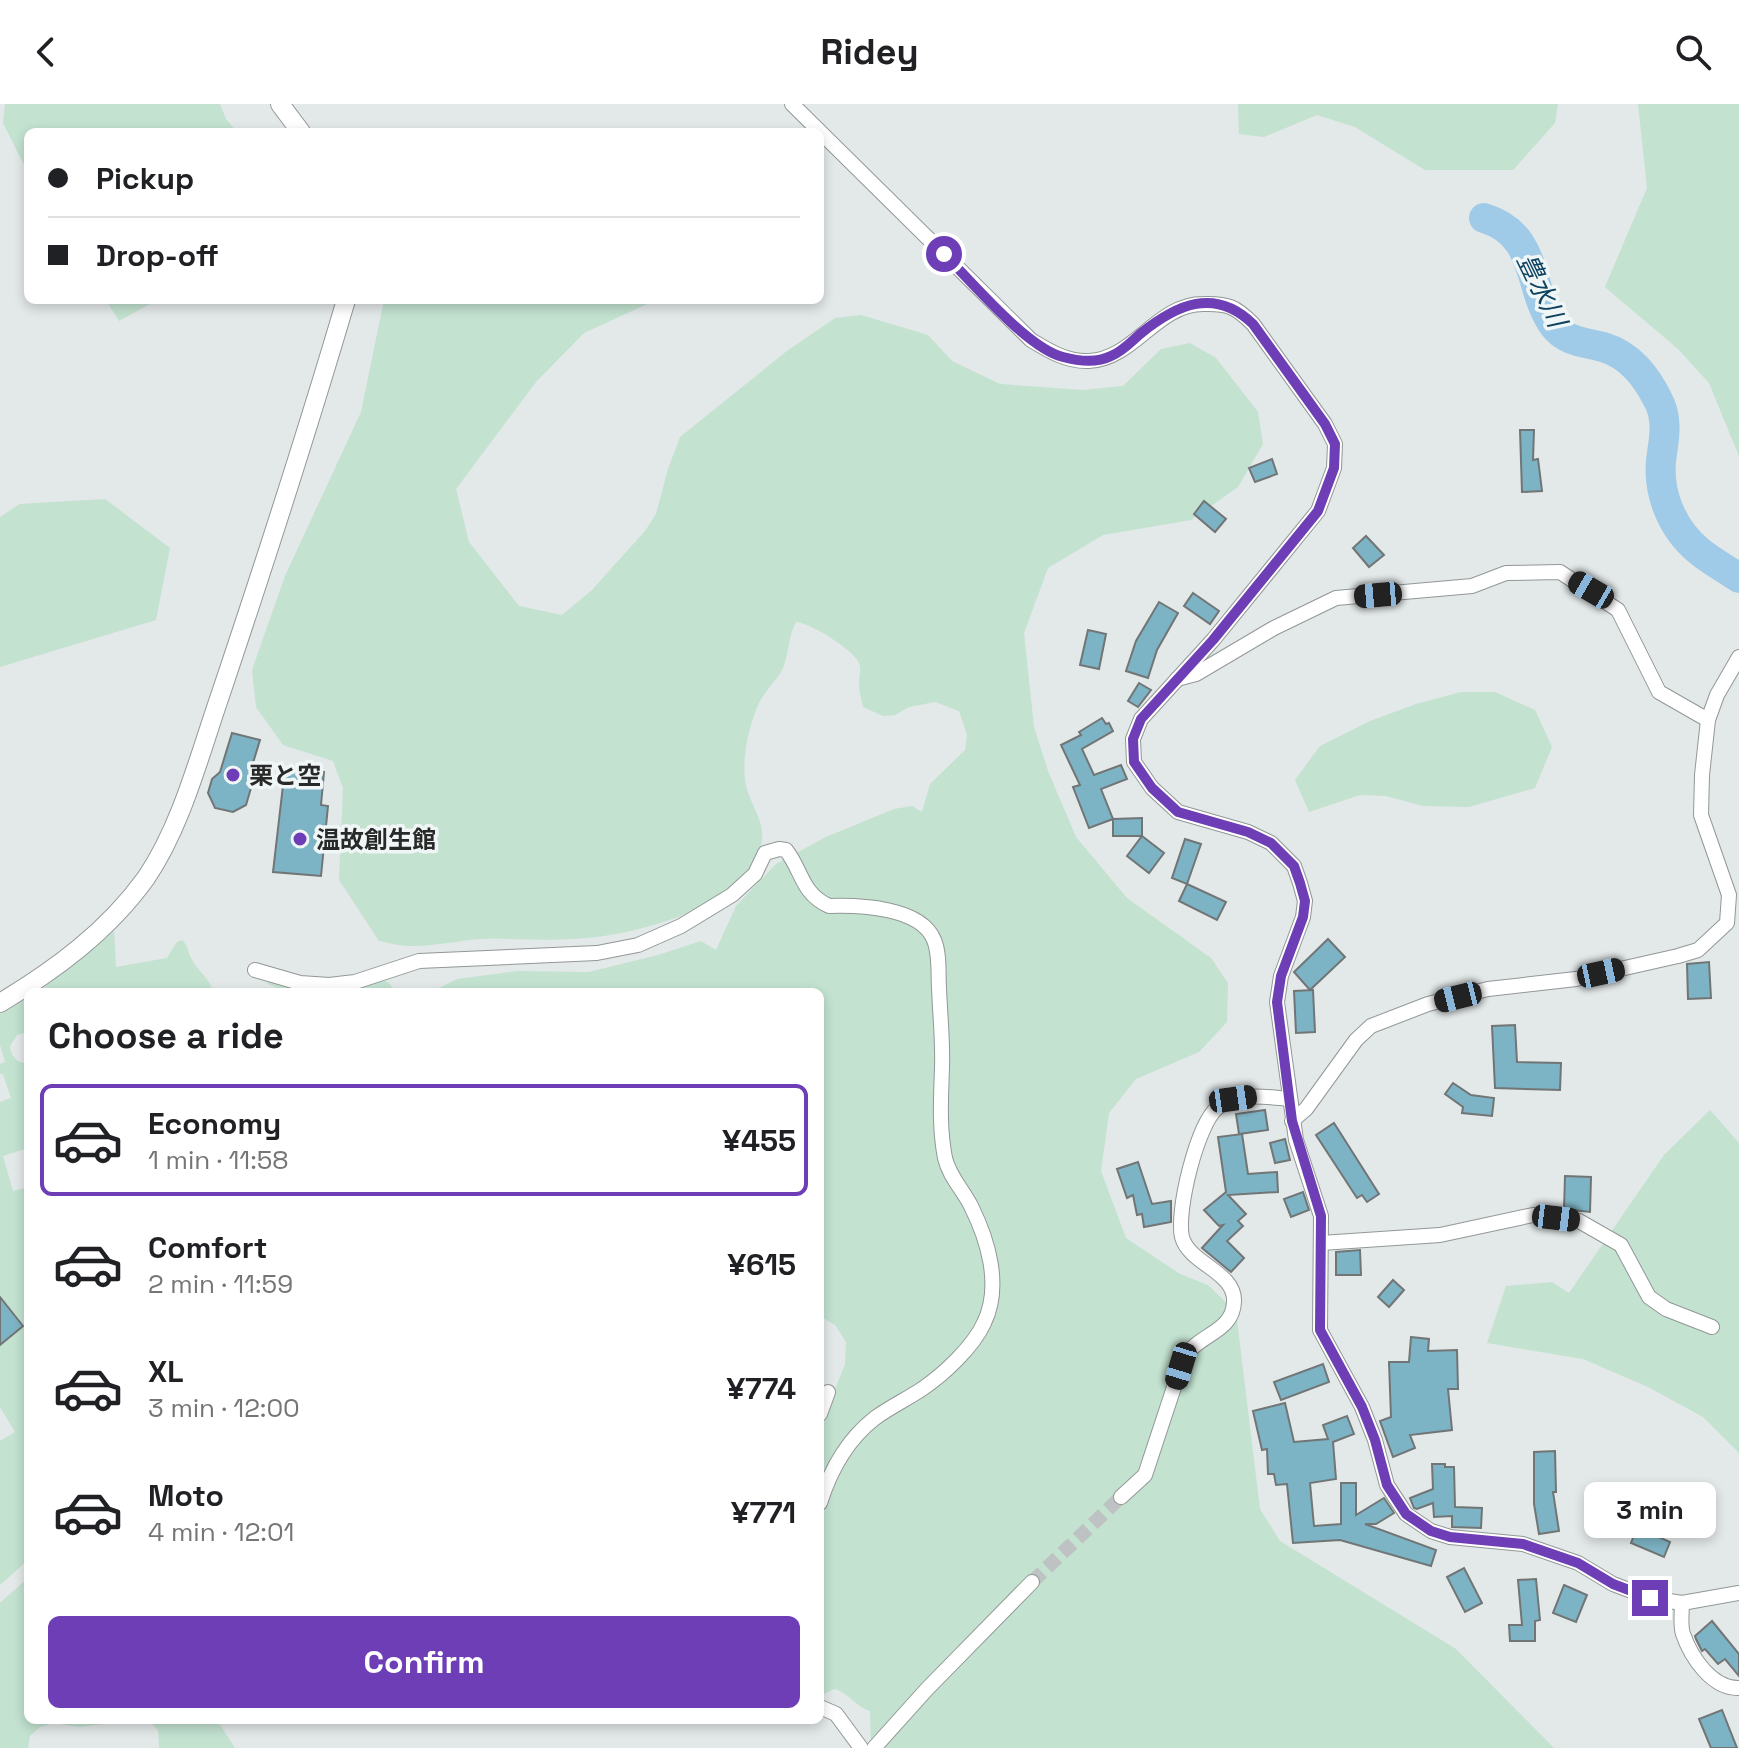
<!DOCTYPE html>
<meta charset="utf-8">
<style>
body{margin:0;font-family:"Space Grotesk","Noto Sans JP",sans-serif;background:#f2f2f2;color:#202124;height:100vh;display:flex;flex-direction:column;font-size:30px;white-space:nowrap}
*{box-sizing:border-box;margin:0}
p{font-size:26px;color:#757577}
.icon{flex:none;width:44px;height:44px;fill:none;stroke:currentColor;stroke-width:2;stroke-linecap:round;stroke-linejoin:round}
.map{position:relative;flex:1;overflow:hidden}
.side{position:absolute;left:24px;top:884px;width:800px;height:736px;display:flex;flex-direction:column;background:#fff;border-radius:12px;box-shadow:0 4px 12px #0003}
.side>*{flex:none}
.banner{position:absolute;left:24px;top:24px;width:800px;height:176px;border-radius:12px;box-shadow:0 4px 12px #0003;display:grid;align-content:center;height:176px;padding:0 24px;background:#fff}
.end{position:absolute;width:36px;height:36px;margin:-18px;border:10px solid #6d3eb5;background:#fff;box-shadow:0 0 0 4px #fff}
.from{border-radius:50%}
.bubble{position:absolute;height:56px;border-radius:12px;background:#fff;box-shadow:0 4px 12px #0003;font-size:26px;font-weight:700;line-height:56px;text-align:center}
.car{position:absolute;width:24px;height:48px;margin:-24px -12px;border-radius:10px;box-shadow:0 0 6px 2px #0007;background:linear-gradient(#222 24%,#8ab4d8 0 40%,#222 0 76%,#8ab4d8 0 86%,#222 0)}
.banner b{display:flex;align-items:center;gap:28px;height:76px;font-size:30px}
.banner b+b{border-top:2px solid #e0e0e0}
.banner i{width:20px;height:20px;background:#202124}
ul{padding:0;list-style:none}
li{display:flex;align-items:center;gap:24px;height:112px;margin:0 16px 12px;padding:0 8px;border:4px solid transparent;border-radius:12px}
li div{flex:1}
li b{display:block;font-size:30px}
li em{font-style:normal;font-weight:700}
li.selected{border-color:#6d3eb5}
li>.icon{width:72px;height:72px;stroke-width:1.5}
h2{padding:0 24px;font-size:36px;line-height:96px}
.action{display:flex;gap:16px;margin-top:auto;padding:16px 24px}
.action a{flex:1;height:92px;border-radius:12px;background:#6d3eb5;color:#fff;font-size:32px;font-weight:700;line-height:92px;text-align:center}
header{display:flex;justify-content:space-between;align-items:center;height:104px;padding:0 24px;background:#fff;font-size:36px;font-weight:700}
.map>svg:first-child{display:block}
.green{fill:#c3e2d0}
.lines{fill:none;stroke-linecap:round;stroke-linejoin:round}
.river{stroke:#9fcae8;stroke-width:30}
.building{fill:#7db4c5;stroke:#717576;stroke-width:2}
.minor-tunnel{stroke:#bec2c2;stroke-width:14;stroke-dasharray:14 7;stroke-linecap:butt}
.minor-casing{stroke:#929797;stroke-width:16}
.tertiary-casing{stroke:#929797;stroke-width:20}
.minor{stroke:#fff;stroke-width:14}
.tertiary{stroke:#fff;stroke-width:18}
.route{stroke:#6d3eb5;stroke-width:10}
.poi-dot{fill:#6d3eb5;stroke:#f0f5f5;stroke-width:3}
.labels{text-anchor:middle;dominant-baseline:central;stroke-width:7;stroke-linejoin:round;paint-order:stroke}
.poi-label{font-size:24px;font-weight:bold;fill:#282929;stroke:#f0f5f5;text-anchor:start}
.water-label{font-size:26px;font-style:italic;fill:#0d4260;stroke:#f0f5f5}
</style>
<header><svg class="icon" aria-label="back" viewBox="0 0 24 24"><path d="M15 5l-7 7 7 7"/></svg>Ridey<svg class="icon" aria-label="search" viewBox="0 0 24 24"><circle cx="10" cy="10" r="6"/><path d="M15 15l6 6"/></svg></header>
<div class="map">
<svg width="1739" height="1644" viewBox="0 0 1739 1644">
<rect width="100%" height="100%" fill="#e3e8e8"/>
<g class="green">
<polygon points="5,0 220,0 226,15 237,28 28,28 28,69 3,19"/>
<polygon points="1238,0 1558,0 1555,19 1513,66 1425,66 1355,23 1317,11 1264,33 1239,30"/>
<polygon points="1638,0 1739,0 1739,352 1709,279 1678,245 1605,183 1647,84"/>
<polygon points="106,196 157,196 119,217"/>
<path d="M384 196H656L584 229 536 278 456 385 469 438 519 502 562 511 592 486 645 427 656 410 668 365 680 333 787 247 835 214 861 211 928 231 952 257 1000 280 1083 286 1123 282 1161 245 1190 239 1216 254 1258 308 1263 340 1238 383 1191 416 1103 431 1048 464 1024 529 1034 623 1048 667 1076 733 1127 794 1211 854 1228 879 1227 918 1199 948 1136 975 1109 1009 1101 1067 1126 1134 1180 1170 1208 1181 1236 1208 1260 1405 1280 1437 1456 1545 1554 1644H871L870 1607C855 1602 848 1588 834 1585L820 1592V1323L845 1260 846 1238 835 1221 820 1212V888H431L457 875 517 867 589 868 658 851 701 837 716 846 736 802 776 760 826 733 894 705 912 702 922 708 930 680 965 646 967 631 959 607 935 598 909 603 895 611 883 612 863 603C862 597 860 591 859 584 858 577 862 566 859 559 854 546 809 518 796 518 788 532 789 549 783 564 777 577 765 586 759 599 749 621 742 652 745 676 748 701 769 718 760 745 740 806 629 833 572 835 542 837 512 834 482 835 458 836 433 843 409 842 400 842 389 839 379 837L339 776 343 684 333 657 283 641 256 603 252 566 285 472 361 308Z"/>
<polygon points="105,395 170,444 156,516 0,563 0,413 20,400"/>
<polygon points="1461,588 1495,588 1535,606 1552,643 1535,684 1469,703 1423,702 1386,692 1360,691 1309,708 1295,676 1320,642 1370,617 1416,600"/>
<path d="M114 827 116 863 167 854 177 838 182 836C189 843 187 846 191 854 197 867 210 874 213 888H39Z"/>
<polygon points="381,875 389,879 396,888 287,888 268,880 267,877"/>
<path d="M28 894V928L17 931 10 942C11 952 17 960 28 959V1044L3 1052 13 1087 28 1083V1456L0 1481V1337L15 1328 0 1303V998L11 994 3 970H0V960L5 958 0 941V910Z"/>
<polygon points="1710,1006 1739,1039 1739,1349 1703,1313 1648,1283 1583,1255 1487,1239 1506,1182 1552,1178 1569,1189 1664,1051"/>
<polygon points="28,1474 28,1616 217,1616 235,1644 159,1644 158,1626 151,1619 138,1616 79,1623 54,1619 40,1623 30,1632 28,1644 0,1644 0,1499"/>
</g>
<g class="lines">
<path class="river" d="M1484 114C1540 131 1527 185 1554 222 1566 238 1585 238 1603 243 1630 251 1646 272 1658 296 1667 312 1665 331 1662 349 1656 385 1670 423 1699 447 1711 457 1726 465 1739 474"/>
</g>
<g class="building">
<polygon points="1520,326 1534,326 1533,356 1538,355 1542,387 1522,388"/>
<polygon points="1272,355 1277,370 1255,378 1249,364"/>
<polygon points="1204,397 1226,415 1215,428 1194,410"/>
<polygon points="1366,432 1384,451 1369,463 1353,444"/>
<polygon points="1193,489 1219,507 1210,520 1184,502"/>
<polygon points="1159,498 1178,509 1157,546 1148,574 1126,567 1136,537"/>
<polygon points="1088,526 1106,530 1099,565 1080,561"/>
<polygon points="1139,579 1151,586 1138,603 1128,597"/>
<polygon points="1102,614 1106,620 1109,619 1113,627 1082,645 1094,671 1121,661 1127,675 1101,685 1113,715 1142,714 1142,732 1113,732 1113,715 1089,724 1073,683 1080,681 1061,641 1081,631 1079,628"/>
<polygon points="232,629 260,636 248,675 251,684 246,701 233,708 215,704 208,689 212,675 220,668"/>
<polygon points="285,664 324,668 321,701 328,702 321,772 273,768"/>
<polygon points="1142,732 1164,749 1149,769 1127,752"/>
<polygon points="1185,735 1201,740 1187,780 1172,774"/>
<polygon points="1187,780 1226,798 1217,816 1179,797"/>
<polygon points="1328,835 1345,853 1310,886 1294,868"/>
<polygon points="1709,858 1711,894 1688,895 1687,860"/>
<polygon points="1313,886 1315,928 1296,929 1294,887"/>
<polygon points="1515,921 1517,958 1561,959 1560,986 1495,984 1492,922"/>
<polygon points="1453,979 1471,991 1494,994 1492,1012 1462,1009 1463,1003 1445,990"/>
<polygon points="1265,1006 1268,1026 1239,1030 1236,1010"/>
<polygon points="1334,1019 1379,1090 1367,1098 1362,1091 1357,1094 1316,1031"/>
<polygon points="1242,1030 1248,1070 1277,1068 1278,1088 1228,1091 1246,1110 1238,1117 1243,1122 1227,1137 1244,1154 1231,1168 1202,1144 1223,1121 1219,1122 1204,1106 1226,1088 1218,1033"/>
<polygon points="1285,1035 1290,1056 1275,1059 1270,1039"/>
<polygon points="1138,1058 1152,1100 1171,1097 1171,1118 1144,1123 1142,1110 1137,1111 1133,1091 1127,1094 1117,1065"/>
<polygon points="1565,1072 1591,1073 1590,1108 1564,1105"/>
<polygon points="1303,1088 1309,1106 1291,1113 1284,1095"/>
<polygon points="1360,1146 1361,1171 1336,1171 1336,1148"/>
<polygon points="1393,1176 1404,1186 1389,1203 1378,1193"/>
<polygon points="0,1193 23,1222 0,1241"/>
<polygon points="1411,1233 1429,1235 1428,1247 1457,1246 1458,1285 1448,1285 1452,1326 1410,1331 1415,1344 1393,1353 1380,1317 1391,1313 1389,1258 1409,1258"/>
<polygon points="1323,1260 1329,1278 1281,1296 1274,1278"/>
<polygon points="1285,1299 1294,1338 1328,1335 1323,1321 1347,1312 1354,1330 1333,1338 1336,1375 1310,1379 1314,1422 1341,1420 1341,1379 1356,1379 1356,1411 1384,1394 1394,1409 1376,1420 1365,1420 1436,1446 1431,1462 1340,1436 1293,1439 1287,1380 1276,1381 1274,1370 1268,1370 1267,1345 1262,1346 1253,1307"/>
<polygon points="1555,1347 1556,1388 1553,1388 1559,1427 1539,1430 1534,1400 1534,1348"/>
<polygon points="1432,1360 1445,1360 1445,1363 1454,1363 1455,1403 1482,1404 1481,1424 1452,1423 1452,1412 1434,1413 1433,1399 1417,1405 1414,1404 1410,1394 1433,1385"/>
<polygon points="1640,1403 1661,1411 1654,1431 1670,1438 1664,1453 1631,1439 1639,1419 1635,1418"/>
<polygon points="1464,1464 1482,1499 1465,1508 1447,1473"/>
<polygon points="1536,1475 1540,1516 1535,1517 1535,1537 1510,1537 1509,1521 1522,1521 1518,1476"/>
<polygon points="1564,1481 1587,1491 1576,1518 1553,1509"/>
<polygon points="1712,1517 1739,1550 1739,1572 1725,1555 1718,1560 1705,1545 1702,1547 1696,1535 1695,1532"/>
<polygon points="1722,1606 1737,1644 1711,1644 1699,1615"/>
</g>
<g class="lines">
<polyline class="minor-tunnel" points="1032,1478 1121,1393"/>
<defs>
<g id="minor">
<path d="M792 0 1031 236C1049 247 1067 258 1089 257 1134 255 1157 200 1203 200 1228 199 1236 203 1253 220L1325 320 1335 340 1334 364 1318 407 1213 536 1141 615 1133 635 1134 658 1152 684 1178 708 1248 728 1271 739 1294 762 1300 779 1305 797 1303 813 1281 872 1277 898 1296 1036 1321 1112 1320 1226 1362 1303 1375 1336 1387 1381 1406 1410 1431 1427 1450 1433 1523 1440 1578 1459 1613 1480 1650 1494 1682 1499 1739 1489"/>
<polyline points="1177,575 1196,570 1274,524 1336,494 1472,482 1506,469 1560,468 1618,506 1659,588 1708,616"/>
<path d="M255 866 300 879 329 881 355 878 419 857 597 849 638 841 681 822 732 791 755 770 765 749 779 745 786 746C803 768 801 789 829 802 859 801 921 803 934 836 940 850 938 870 939 884 940 911 943 937 942 963 941 995 939 1023 945 1054 949 1072 963 1086 971 1102 988 1136 1002 1182 984 1219 973 1243 944 1270 922 1285 907 1295 890 1303 875 1314 848 1335 830 1367 820 1399"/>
<polyline points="1292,1017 1306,1005 1356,936 1371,922 1428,900 1488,885 1576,875 1678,852 1698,846 1727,819 1729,791 1701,711 1702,671 1708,616 1717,591 1739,553"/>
<polyline points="1321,1139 1440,1131 1533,1111 1579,1117 1621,1141 1649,1193 1666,1205 1712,1223"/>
<polyline points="820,1310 828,1288"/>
<path d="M1121 1393 1145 1371 1181 1262C1184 1257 1187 1250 1190 1246 1206 1229 1233 1225 1234 1198 1236 1168 1189 1160 1182 1133 1176 1107 1197 1021 1217 1004 1236 987 1267 993 1289 995"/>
<path d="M1682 1499C1682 1509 1680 1521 1683 1530 1691 1553 1712 1585 1739 1584"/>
<polyline points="820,1603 836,1610 861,1644"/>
<polyline points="874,1644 927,1585 1032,1478"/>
</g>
<g id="tertiary">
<polyline points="280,0 301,28"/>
<path d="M0 899C55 866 108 827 146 774 182 721 200 649 221 589 265 458 307 328 346 196"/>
</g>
</defs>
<use href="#minor" class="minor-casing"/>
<use href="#tertiary" class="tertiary-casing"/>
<use href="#minor" class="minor"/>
<use href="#tertiary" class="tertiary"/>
</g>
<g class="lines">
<path class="route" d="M944 150C972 178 1027 244 1063 253 1078 257 1097 259 1111 252 1122 248 1132 237 1140 230 1177 200 1215 183 1253 220L1325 320 1335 340 1334 364 1318 407 1213 536 1141 615 1133 635 1134 658 1152 684 1178 708 1248 728 1271 739 1294 762 1300 779 1305 797 1303 813 1281 872 1277 898 1292 1017 1321 1112 1320 1226 1362 1303 1375 1336 1387 1381 1406 1410 1431 1427 1450 1433 1523 1440 1578 1459 1613 1480 1650 1494"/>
</g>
<g class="poi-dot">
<circle cx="233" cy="671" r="8"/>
<circle cx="300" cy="735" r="8"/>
</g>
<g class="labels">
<g class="poi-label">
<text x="249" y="671">栗と空</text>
<text x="316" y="735">温故創生館</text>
</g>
<g class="water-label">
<text transform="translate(1542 186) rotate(64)">豊水川</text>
</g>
</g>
</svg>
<i class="end from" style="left:944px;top:150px"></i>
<i class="end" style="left:1650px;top:1494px"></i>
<div class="bubble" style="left:1584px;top:1378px;width:132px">3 min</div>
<i class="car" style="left:1591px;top:486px;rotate:300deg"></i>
<i class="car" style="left:1378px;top:491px;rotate:265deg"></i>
<i class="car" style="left:1601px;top:869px;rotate:78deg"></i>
<i class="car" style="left:1458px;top:893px;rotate:256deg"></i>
<i class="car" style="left:1233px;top:995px;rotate:82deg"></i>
<i class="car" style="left:1556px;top:1114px;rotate:97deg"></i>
<i class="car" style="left:1181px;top:1262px;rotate:197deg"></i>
<div class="banner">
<b><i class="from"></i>Pickup</b>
<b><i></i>Drop-off</b>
</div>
<section class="side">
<h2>Choose a ride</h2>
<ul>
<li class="selected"><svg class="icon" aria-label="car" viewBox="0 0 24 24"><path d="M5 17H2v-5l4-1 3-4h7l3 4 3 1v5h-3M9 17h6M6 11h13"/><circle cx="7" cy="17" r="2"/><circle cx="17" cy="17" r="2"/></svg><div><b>Economy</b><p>1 min · 11:58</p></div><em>¥455</em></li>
<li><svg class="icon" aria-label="car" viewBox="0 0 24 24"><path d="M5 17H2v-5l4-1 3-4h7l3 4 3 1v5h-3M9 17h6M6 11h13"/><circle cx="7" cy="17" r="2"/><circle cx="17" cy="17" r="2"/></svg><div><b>Comfort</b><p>2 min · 11:59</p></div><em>¥615</em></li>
<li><svg class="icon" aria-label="car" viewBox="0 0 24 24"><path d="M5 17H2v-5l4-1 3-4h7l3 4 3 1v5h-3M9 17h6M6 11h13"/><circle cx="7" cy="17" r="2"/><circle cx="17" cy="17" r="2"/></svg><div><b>XL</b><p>3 min · 12:00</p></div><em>¥774</em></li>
<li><svg class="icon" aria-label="car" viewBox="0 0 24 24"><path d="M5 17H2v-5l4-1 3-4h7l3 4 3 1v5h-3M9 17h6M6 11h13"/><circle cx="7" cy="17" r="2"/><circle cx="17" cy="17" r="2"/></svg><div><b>Moto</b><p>4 min · 12:01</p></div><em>¥771</em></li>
</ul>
<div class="action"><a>Confirm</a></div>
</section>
</div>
